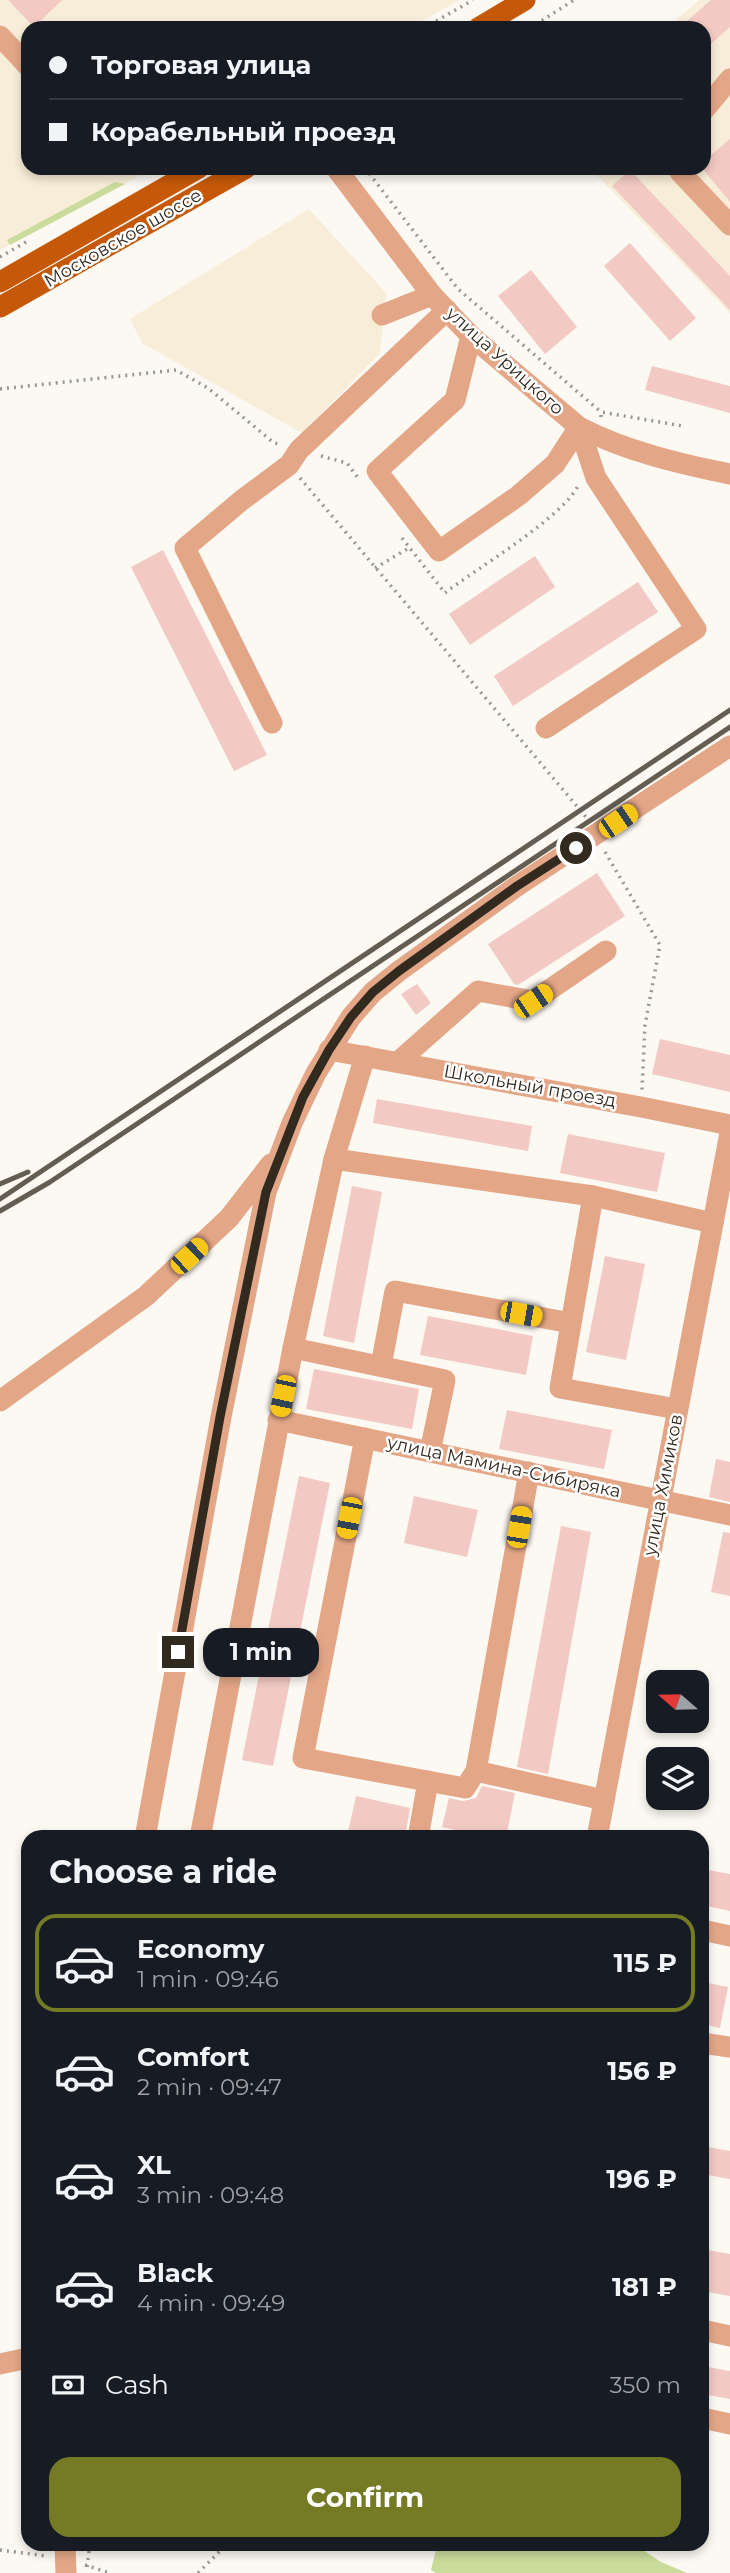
<!DOCTYPE html>
<meta charset="utf-8">
<style>
body{margin:0;font-family:Montserrat,sans-serif;background:#242831;color:#f1f3f6;height:100vh;display:flex;flex-direction:column;font-size:26px;white-space:nowrap}
*{box-sizing:border-box;margin:0}
p{font-size:23px;color:#9ea1a6}
.icon{flex:none;width:38px;height:38px;fill:none;stroke:currentColor;stroke-width:2;stroke-linecap:round;stroke-linejoin:round}
.map{position:relative;flex:1;overflow:hidden}
.side{position:absolute;left:21px;top:1830px;width:688px;height:721px;display:flex;flex-direction:column;background:#171b24;border-radius:21px;box-shadow:0 4px 10px #0003}
.side>*{flex:none}
.guide{position:absolute;left:21px;top:21px;width:690px;height:154px;border-radius:21px;box-shadow:0 4px 10px #0003;display:grid;align-content:center;height:154px;padding:0 28px;background:#171b24}
.needle{width:46px;rotate:290deg}
.tools{position:absolute;left:646px;top:1670px;display:grid;gap:14px}
.tools a{display:grid;place-items:center;width:63px;height:63px;border-radius:14px;background:#171b24;box-shadow:0 4px 10px #0003;font-size:35px}
.end{position:absolute;width:32px;height:32px;margin:-16px;border:9px solid #322a1e;background:#fff;box-shadow:0 0 0 4px #fff}
.from{border-radius:50%}
.bubble{position:absolute;height:49px;border-radius:21px;background:#171b24;box-shadow:0 4px 10px #0003;font-size:23px;font-weight:700;line-height:49px;text-align:center}
.car{position:absolute;width:21px;height:42px;margin:-21px -10px;border-radius:9px;box-shadow:0 0 5px 2px #0007;background:linear-gradient(#f5c518 24%,#345 0 40%,#f5c518 0 76%,#345 0 86%,#f5c518 0)}
.guide b{display:flex;align-items:center;gap:24px;height:66px;font-size:26px}
.guide b+b{border-top:2px solid #363941}
.guide i{width:18px;height:18px;background:#f1f3f6}
ul{padding:0;list-style:none}
li{display:flex;align-items:center;gap:21px;height:98px;margin:0 14px 10px;padding:0 14px;border:4px solid transparent;border-radius:21px}
li div{flex:1}
li b{display:block;font-size:26px}
li em{font-style:normal;font-weight:700}
li.selected{border-color:#757b25}
li>.icon{width:63px;height:63px;stroke-width:1.5}
h2{padding:0 28px;font-size:32px;line-height:84px}
.pay{display:flex;align-items:center;gap:18px;height:77px;padding:0 28px;font-size:26px}
.pay p{margin-inline-start:auto}
.action{display:flex;gap:14px;margin-top:auto;padding:14px 28px}
.action a{flex:1;height:80px;border-radius:21px;background:#757b25;color:#fff;font-size:28px;font-weight:700;line-height:80px;text-align:center}
.map>svg:first-child{display:block}
.industrial{fill:#f8edd8}
.green{fill:#c9dc9b}
.building{fill:#f2c9c3}
.lines{fill:none;stroke-linecap:round;stroke-linejoin:round}
.path{stroke:#9c968e;stroke-width:3.5;stroke-dasharray:2 5;stroke-linecap:butt}
.minor{stroke:#e3a687;stroke-width:21}
.major{stroke:#c65909;stroke-width:21}
.rail{stroke:#645d52;stroke-width:5}
.route{stroke:#322a1e;stroke-width:9}
.labels{text-anchor:middle;dominant-baseline:central;stroke-width:5;stroke-linejoin:round;paint-order:stroke}
.street-label{font-size:18px;fill:#322a1e;stroke:#fff}
</style>
<div class="map">
<svg width="730" height="2573" viewBox="0 0 730 2573">
<rect width="100%" height="100%" fill="#fcf8f2"/>
<g class="industrial">
<polygon points="0,0 460,0 409,28 28,28 28,168 153,168 0,250"/>
<polygon points="699,0 730,0 730,313 590,168 704,168 704,28 667,28"/>
<polygon points="309,209 386,293 380,353 302,433 142,343 130,319"/>
</g>
<g class="green">
<polygon points="115,182 125,184 10,245 7,240"/>
<polygon points="635,2545 661,2562 687,2573 436,2573 431,2570 437,2545"/>
</g>
<g class="building">
<polygon points="8,0 62,0 34,27"/>
<polygon points="711,0 730,0 730,27 704,50 704,28 679,28"/>
<polygon points="730,139 730,202 702,168 704,161"/>
<polygon points="630,170 730,276 730,310 612,186"/>
<polygon points="630,243 696,318 670,341 604,266"/>
<polygon points="531,270 577,327 545,354 498,296"/>
<polygon points="652,366 730,386 730,413 645,390"/>
<polygon points="163,550 267,755 234,771 131,567"/>
<polygon points="535,556 555,587 470,645 449,614"/>
<polygon points="638,582 658,612 513,706 494,676"/>
<polygon points="597,873 625,916 518,985 514,984 488,944"/>
<polygon points="417,984 431,1003 416,1015 401,994"/>
<polygon points="660,1039 730,1055 730,1092 652,1074"/>
<polygon points="377,1099 532,1126 528,1151 373,1123"/>
<polygon points="568,1134 665,1153 657,1192 560,1173"/>
<polygon points="352,1186 382,1192 354,1343 323,1336"/>
<polygon points="605,1256 645,1264 626,1360 586,1352"/>
<polygon points="428,1316 533,1336 526,1375 420,1355"/>
<polygon points="314,1369 419,1389 412,1429 306,1409"/>
<polygon points="507,1410 612,1430 604,1469 499,1449"/>
<polygon points="716,1459 730,1462 730,1502 709,1497"/>
<polygon points="299,1476 330,1483 273,1766 242,1760"/>
<polygon points="414,1496 478,1510 467,1557 404,1543"/>
<polygon points="561,1526 591,1532 548,1774 517,1767"/>
<polygon points="723,1532 730,1533 730,1596 711,1592"/>
<polygon points="482,1786 515,1793 506,1838 491,1838 442,1827 449,1798 463,1801 476,1798"/>
<polygon points="356,1796 410,1808 405,1838 370,1838 348,1832"/>
<polygon points="702,1869 730,1874 730,1911 702,1905"/>
<polygon points="702,1982 728,1987 720,2028 702,2024"/>
<polygon points="702,2146 730,2151 730,2179 702,2174"/>
<polygon points="702,2249 730,2254 730,2296 702,2291"/>
<polygon points="702,2366 730,2371 730,2399 702,2394"/>
</g>
<g class="lines">
<g class="path">
<polyline points="424,28 473,0"/>
<polyline points="530,28 574,0"/>
<polyline points="365,168 458,289 601,412"/>
<polyline points="0,257 26,242"/>
<polyline points="0,389 176,370 208,388 274,443 280,444"/>
<polyline points="601,417 601,412 683,426"/>
<polyline points="321,456 347,463 358,478"/>
<polyline points="300,478 586,817"/>
<path d="M402 538 445 593C477 568 564 517 579 484"/>
<polyline points="375,568 409,548"/>
<polyline points="605,852 660,945 645,1025 642,1090"/>
<polyline points="0,2550 46,2556"/>
<polyline points="85,2565 110,2573"/>
<polyline points="87,2567 90,2544"/>
<polyline points="198,2573 227,2544"/>
</g>
<g class="minor">
<polyline points="0,36 28,66"/>
<polyline points="704,110 730,79"/>
<path d="M336 168 432 295 471 336 579 427C625 451 680 464 730 474"/>
<polyline points="680,168 680,172 730,225"/>
<polyline points="382,315 432,295"/>
<polyline points="471,336 455,400 377,471 439,551 518,496 555,464 579,427"/>
<polyline points="272,723 185,548 242,500 289,465 299,450 447,310"/>
<polyline points="546,728 696,629 596,478 579,427"/>
<polyline points="329,1050 641,1107 730,1125"/>
<polyline points="398,1062 478,991 533,1001 606,951"/>
<polyline points="334,1159 593,1196 713,1223"/>
<polyline points="593,1196 560,1388 677,1409"/>
<polyline points="293,1348 445,1380 430,1452"/>
<polyline points="381,1366 395,1291 571,1323"/>
<polyline points="0,1401 146,1296 229,1218 271,1164"/>
<polyline points="278,1420 730,1515"/>
<polyline points="365,1438 303,1758 465,1788 476,1771 529,1472"/>
<polyline points="476,1771 604,1800"/>
<polyline points="145,1838 221,1417 266,1192 292,1123 316,1073 351,1017 373,992 399,971 517,886 730,746"/>
<polyline points="200,1838 293,1348 334,1159 365,1056"/>
<polyline points="418,1838 428,1781"/>
<polyline points="597,1838 730,1133"/>
<polyline points="702,1930 730,1936"/>
<polyline points="702,2043 730,2047"/>
<polyline points="702,2330 730,2336"/>
<polyline points="0,2364 28,2358"/>
<polyline points="702,2418 730,2424"/>
<polyline points="65,2544 66,2573"/>
</g>
<g class="major">
<polyline points="478,28 525,0"/>
<polyline points="0,282 199,168"/>
<polyline points="0,307 246,168"/>
</g>
<g class="rail">
<polyline points="0,1184 28,1172"/>
<polyline points="0,1199 730,710"/>
<polyline points="0,1211 50,1182 730,727"/>
</g>
</g>
<g class="lines">
<polyline class="route" points="178,1652 220,1417 266,1192 303,1097 329,1050 351,1017 373,992 399,971 517,886 576,848"/>
</g>
<g class="labels">
<g class="street-label">
<text transform="translate(123 238) rotate(-30)">Московское шоссе</text>
<text transform="translate(505 361) rotate(42)">улица Урицкого</text>
<text transform="translate(530 1086) rotate(10)">Школьный проезд</text>
<text transform="translate(504 1467) rotate(12)">улица Мамина-Сибиряка</text>
<text transform="translate(663 1485) rotate(-79)">улица Химиков</text>
</g>
</g>
</svg>
<div class="tools">
<a><svg class="needle" viewBox="-14 -14 28 28"><path d="M0-13l5 13h-10z" fill="#e53935"/><path d="M0 13l5-13h-10z" fill="#9ea1a6"/></svg></a>
<a><svg class="icon" aria-label="layers" viewBox="0 0 24 24"><path d="M12 4l9 5-9 5-9-5zM3 14l9 5 9-5"/></svg></a>
</div>
<i class="end from" style="left:576px;top:848px"></i>
<i class="end" style="left:178px;top:1652px"></i>
<div class="bubble" style="left:203px;top:1628px;width:116px">1 min</div>
<i class="car" style="left:618px;top:821px;rotate:56deg"></i>
<i class="car" style="left:533px;top:1001px;rotate:56deg"></i>
<i class="car" style="left:189px;top:1256px;rotate:47deg"></i>
<i class="car" style="left:521px;top:1314px;rotate:100deg"></i>
<i class="car" style="left:283px;top:1396px;rotate:192deg"></i>
<i class="car" style="left:349px;top:1518px;rotate:191deg"></i>
<i class="car" style="left:519px;top:1527px;rotate:10deg"></i>
<div class="guide">
<b><i class="from"></i>Торговая улица</b>
<b><i></i>Корабельный проезд</b>
</div>
<section class="side">
<h2>Choose a ride</h2>
<ul>
<li class="selected"><svg class="icon" aria-label="car" viewBox="0 0 24 24"><path d="M5 17H2v-5l4-1 3-4h7l3 4 3 1v5h-3M9 17h6M6 11h13"/><circle cx="7" cy="17" r="2"/><circle cx="17" cy="17" r="2"/></svg><div><b>Economy</b><p>1 min · 09:46</p></div><em>115 ₽</em></li>
<li><svg class="icon" aria-label="car" viewBox="0 0 24 24"><path d="M5 17H2v-5l4-1 3-4h7l3 4 3 1v5h-3M9 17h6M6 11h13"/><circle cx="7" cy="17" r="2"/><circle cx="17" cy="17" r="2"/></svg><div><b>Comfort</b><p>2 min · 09:47</p></div><em>156 ₽</em></li>
<li><svg class="icon" aria-label="car" viewBox="0 0 24 24"><path d="M5 17H2v-5l4-1 3-4h7l3 4 3 1v5h-3M9 17h6M6 11h13"/><circle cx="7" cy="17" r="2"/><circle cx="17" cy="17" r="2"/></svg><div><b>XL</b><p>3 min · 09:48</p></div><em>196 ₽</em></li>
<li><svg class="icon" aria-label="car" viewBox="0 0 24 24"><path d="M5 17H2v-5l4-1 3-4h7l3 4 3 1v5h-3M9 17h6M6 11h13"/><circle cx="7" cy="17" r="2"/><circle cx="17" cy="17" r="2"/></svg><div><b>Black</b><p>4 min · 09:49</p></div><em>181 ₽</em></li>
</ul>
<div class="pay"><svg class="icon" aria-label="cash" viewBox="0 0 24 24"><path d="M3 7h18v10H3z"/><circle cx="12" cy="12" r="2"/></svg>Cash<p>350 m</p></div>
<div class="action"><a>Confirm</a></div>
</section>
</div>
